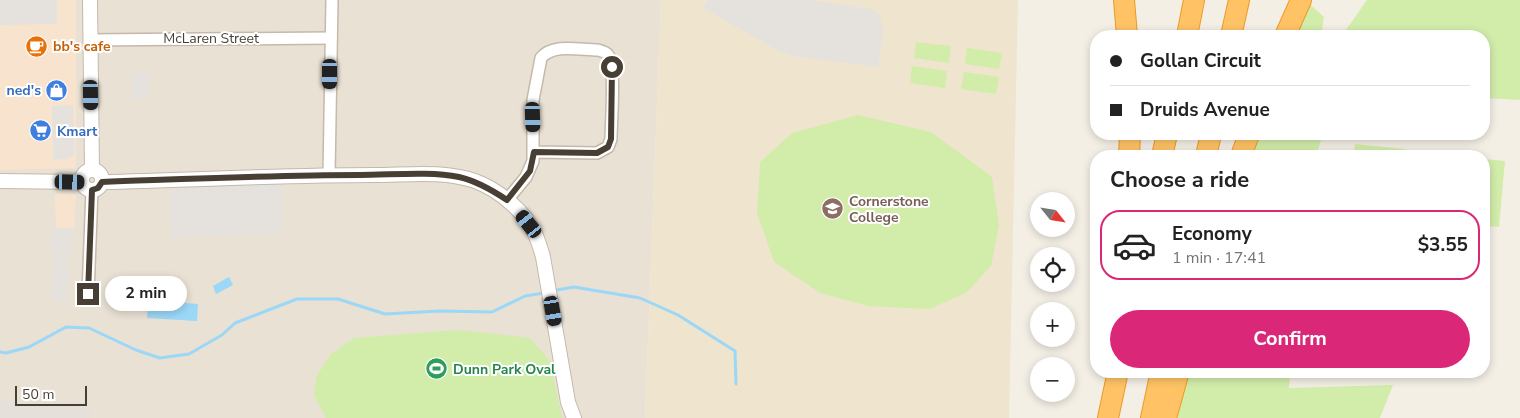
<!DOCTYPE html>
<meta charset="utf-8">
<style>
body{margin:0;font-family:"Nunito Sans",sans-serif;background:#f6f6f6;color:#222;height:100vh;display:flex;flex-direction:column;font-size:19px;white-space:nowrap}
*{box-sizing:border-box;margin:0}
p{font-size:16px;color:#767676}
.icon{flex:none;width:28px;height:28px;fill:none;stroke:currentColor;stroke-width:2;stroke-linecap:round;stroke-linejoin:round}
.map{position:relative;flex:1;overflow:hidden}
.details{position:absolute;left:1090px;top:150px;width:400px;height:228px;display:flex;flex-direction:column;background:#fff;border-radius:20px;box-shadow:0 2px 8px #0003}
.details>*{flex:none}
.top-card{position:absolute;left:1090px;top:30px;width:400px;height:110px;border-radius:20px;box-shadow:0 2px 8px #0003;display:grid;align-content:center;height:110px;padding:0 20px;background:#fff}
.needle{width:32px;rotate:120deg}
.buttons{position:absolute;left:1030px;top:192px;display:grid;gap:10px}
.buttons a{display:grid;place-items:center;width:45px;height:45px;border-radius:50%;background:#fff;box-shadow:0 2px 8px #0003;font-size:25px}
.scale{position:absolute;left:15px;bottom:12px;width:72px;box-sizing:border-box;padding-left:5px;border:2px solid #483f34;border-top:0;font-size:14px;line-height:18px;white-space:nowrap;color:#483f34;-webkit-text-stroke:4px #fff;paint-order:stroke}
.end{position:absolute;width:22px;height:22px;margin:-11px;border:6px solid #483f34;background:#fff;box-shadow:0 0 0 2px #fff}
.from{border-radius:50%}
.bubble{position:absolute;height:35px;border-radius:18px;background:#fff;box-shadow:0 2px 8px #0003;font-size:16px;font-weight:700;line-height:35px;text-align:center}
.car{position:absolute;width:15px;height:30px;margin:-15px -8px;border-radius:6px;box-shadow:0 0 4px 1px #0007;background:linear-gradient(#222 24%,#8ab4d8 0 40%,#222 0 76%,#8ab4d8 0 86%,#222 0)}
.top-card b{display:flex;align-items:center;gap:18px;height:48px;font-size:19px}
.top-card b+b{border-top:1px solid #e0e0e0}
.top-card i{width:12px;height:12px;background:#222}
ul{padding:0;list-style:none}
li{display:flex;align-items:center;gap:15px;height:70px;margin:0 10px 8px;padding:0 10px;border:2px solid #e0e0e0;border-radius:20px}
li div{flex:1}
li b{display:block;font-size:19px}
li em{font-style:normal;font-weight:700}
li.current{border-color:#db2777}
li>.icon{width:45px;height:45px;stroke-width:1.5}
h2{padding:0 20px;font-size:22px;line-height:60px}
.cta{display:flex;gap:10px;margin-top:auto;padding:10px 20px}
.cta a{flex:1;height:58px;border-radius:30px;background:#db2777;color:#fff;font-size:20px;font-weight:700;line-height:58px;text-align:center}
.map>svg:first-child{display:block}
.residential{fill:#e9e1d3}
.commercial{fill:#f8e4ce}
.industrial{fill:#e6e0da}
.education{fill:#efe4ce}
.green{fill:#d2edaa}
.parking{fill:#e5e2de}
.water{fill:#9bd7f7}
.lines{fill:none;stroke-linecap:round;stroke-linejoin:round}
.stream{stroke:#9bd7f7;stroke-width:3}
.minor-casing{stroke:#c4b9aa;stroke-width:14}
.tertiary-casing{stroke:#c4b9aa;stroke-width:16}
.motorway-casing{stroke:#ec9927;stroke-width:22}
.minor{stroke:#fff;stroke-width:11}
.tertiary{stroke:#fff;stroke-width:14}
.motorway{stroke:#ffc366;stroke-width:20}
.route{stroke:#483f34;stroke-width:6}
.labels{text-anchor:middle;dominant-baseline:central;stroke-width:4;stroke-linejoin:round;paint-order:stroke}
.street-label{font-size:14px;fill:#483f34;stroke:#fff}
.food-label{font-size:14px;font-weight:bold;fill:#c56008;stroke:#fff;text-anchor:start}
.shop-label{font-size:14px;font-weight:bold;fill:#366cbe;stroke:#fff;text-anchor:end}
.education-label{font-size:14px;font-weight:bold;fill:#785e54;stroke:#fff;text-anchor:start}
.leisure-label{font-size:14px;font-weight:bold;fill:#27864d;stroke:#fff;text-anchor:start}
</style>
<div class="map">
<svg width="1520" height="418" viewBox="0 0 1520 418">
<rect width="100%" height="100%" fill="#f4efe5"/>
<polygon class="residential" points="0,0 661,0 645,418 0,418"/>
<g class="commercial">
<polygon points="0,0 76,0 76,168 0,170"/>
<polygon points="55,194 76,194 74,230 56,229"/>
</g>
<polygon class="industrial" points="0,401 90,403 89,418 0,418"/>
<polygon class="education" points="661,0 1018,0 1009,418 645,418"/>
<g class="green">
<polygon points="1305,0 1324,17 1321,36 1285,36"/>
<polygon points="1367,0 1520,0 1520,100 1484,98 1486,85 1484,84 1484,36 1347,36 1346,30"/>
<polygon points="916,42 951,46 949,63 914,58"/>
<polygon points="967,48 1002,53 999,69 965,64"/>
<polygon points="912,66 947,71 945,88 910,83"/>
<polygon points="964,72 999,77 996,94 961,89"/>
<polygon points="858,115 931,132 992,177 999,225 991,266 966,293 929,309 868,306 820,293 774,262 757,213 760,162 792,133"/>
<polygon points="1249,134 1323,134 1316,156 1241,156"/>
<polygon points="1355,144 1405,149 1404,156 1354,156"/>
<polygon points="1484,159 1505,161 1499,227 1484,226"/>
<polygon points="458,330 530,338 550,361 562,418 326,418 314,395 316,377 331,354 354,338"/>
<polygon points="1179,371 1290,371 1289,388 1393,385 1380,418 1166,418"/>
</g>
<g class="parking">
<polygon points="0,0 57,0 57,24 0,25"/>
<polygon points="708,0 811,0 872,9 880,16 883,31 878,67 792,56 777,50 703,8"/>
<polygon points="132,73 149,73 149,100 132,99"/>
<polygon points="73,105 75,153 68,159 53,160 52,106"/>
<polygon points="282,184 283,234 171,237 170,187"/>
<polygon points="51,228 72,228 71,253 51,252"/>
<polygon points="53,254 68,254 66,270 70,271 66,300 52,300"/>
</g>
<g class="water">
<polygon points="229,277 233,285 216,294 213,286"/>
<polygon points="148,300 198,304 197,321 147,318"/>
</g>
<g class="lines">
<g class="stream">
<polyline points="557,290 574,287 640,298 678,315 735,351 736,384"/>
<polyline points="0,352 6,353 29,347 66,327 89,328 136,350 160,358 189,354 222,335 235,323 297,299 338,299 385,314 439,311 492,312 525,296 544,293"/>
</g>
<defs>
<g id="minor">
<polyline points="90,40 331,38"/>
<polyline points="329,175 332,0"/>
<path d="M507 200 526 177 533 161V100L541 58C553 43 580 50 598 50 602 51 606 52 608 55 616 65 611 124 611 139L608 147 597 153 534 152"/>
<polyline points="88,294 92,190"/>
</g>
<g id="tertiary">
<polyline points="90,0 92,170"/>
<circle cx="92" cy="180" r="10"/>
<polyline points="0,181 82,182"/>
<path d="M102 182C193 180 283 175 374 175 407 175 443 170 475 181 499 190 526 212 536 236 539 243 541 250 543 257L568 402 574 418"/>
</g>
<g id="motorway">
<polyline points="1124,0 1127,36"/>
<polyline points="1187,36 1194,0"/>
<polyline points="1231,36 1239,0"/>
<polyline points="1285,36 1301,0"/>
<polyline points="1129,156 1130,134"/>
<polyline points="1162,156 1167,134"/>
<polyline points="1206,156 1211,134"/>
<polyline points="1241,156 1249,134"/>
<polyline points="1108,418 1118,371"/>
<polyline points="1151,418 1161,371"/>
<polyline points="1166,418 1179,371"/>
</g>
</defs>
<use href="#minor" class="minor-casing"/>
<use href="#tertiary" class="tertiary-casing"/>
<use href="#motorway" class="motorway-casing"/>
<use href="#minor" class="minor"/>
<use href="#tertiary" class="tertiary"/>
<use href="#motorway" class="motorway"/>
</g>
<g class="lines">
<path class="route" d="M88 294 92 190 98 188 102 182C188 179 274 175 360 175 391 175 430 171 459 177 477 181 492 190 507 200L530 171 534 152 597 153 608 147 611 139 612 67"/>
</g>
<defs>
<symbol id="cafe-disc" viewBox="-11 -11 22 22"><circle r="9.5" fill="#e8710a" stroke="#fff"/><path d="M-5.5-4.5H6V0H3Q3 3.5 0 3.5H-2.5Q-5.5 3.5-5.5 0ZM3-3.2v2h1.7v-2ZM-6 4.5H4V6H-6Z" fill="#fff"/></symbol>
<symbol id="shop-disc" viewBox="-11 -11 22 22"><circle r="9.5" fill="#3f7fe0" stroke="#fff"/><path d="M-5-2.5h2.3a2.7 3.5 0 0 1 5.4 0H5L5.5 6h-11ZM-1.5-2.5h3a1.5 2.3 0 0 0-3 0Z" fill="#fff"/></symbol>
<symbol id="supermarket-disc" viewBox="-11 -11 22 22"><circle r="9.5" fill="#3f7fe0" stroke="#fff"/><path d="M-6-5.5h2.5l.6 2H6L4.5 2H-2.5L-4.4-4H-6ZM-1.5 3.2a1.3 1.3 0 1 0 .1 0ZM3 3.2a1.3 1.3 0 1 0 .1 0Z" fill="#fff"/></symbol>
<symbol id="school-disc" viewBox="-11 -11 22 22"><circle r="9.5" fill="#8d6e63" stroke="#fff"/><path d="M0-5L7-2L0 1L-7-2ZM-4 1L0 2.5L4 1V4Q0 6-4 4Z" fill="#fff"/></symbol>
<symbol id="stadium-disc" viewBox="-11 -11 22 22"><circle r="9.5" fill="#2e9e5b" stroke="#fff"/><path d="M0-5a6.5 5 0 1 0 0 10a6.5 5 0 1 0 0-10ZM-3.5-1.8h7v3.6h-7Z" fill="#fff"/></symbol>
</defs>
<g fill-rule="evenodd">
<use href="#cafe-disc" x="24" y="34" width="25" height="25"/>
<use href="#shop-disc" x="44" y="78" width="25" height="25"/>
<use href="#supermarket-disc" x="28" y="118" width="25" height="25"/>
<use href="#school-disc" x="820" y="196" width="25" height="25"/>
<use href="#stadium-disc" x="424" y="356" width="25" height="25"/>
</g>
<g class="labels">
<g class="street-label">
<text x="211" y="38">McLaren Street</text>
</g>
<g class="food-label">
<text x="53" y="46">bb's cafe</text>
</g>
<g class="shop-label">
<text x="41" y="90">ned's</text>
<text x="57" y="131" text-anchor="start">Kmart</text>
</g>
<g class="education-label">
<text x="849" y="201">Cornerstone<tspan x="849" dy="16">College</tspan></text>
</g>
<g class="leisure-label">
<text x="453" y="369">Dunn Park Oval</text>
</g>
</g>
</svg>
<div class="buttons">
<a><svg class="needle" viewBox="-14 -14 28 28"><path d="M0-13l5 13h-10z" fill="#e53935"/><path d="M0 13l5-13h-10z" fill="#767676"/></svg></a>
<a><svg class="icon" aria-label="locate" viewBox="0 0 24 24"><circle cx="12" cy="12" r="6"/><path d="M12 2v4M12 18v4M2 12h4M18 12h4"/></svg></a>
<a>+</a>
<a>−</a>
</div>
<div class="scale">50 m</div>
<i class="end from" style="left:612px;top:67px"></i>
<i class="end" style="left:88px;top:294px"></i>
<div class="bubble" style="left:105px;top:276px;width:82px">2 min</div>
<i class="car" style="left:330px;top:74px;rotate:180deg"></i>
<i class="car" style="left:91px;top:95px;rotate:179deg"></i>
<i class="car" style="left:533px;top:117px;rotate:178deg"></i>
<i class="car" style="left:70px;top:182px;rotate:91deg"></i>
<i class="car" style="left:529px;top:224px;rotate:321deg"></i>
<i class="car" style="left:553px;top:311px;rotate:170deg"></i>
<div class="top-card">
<b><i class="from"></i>Gollan Circuit</b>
<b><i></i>Druids Avenue</b>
</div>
<section class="details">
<h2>Choose a ride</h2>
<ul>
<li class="current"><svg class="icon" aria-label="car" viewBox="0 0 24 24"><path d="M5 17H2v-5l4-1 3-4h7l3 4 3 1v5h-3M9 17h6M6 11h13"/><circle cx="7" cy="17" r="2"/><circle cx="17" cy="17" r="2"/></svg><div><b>Economy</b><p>1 min · 17:41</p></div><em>$3.55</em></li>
</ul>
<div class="cta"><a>Confirm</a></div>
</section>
</div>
